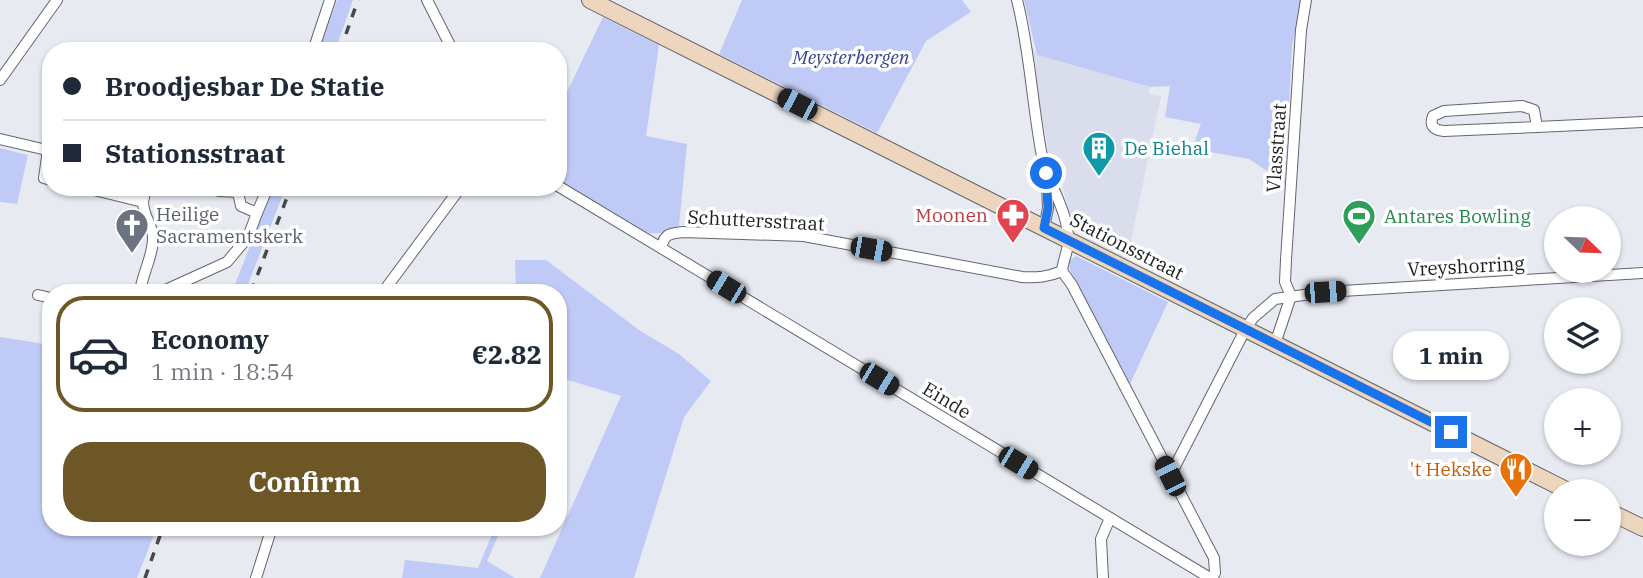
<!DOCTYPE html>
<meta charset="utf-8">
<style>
body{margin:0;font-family:"IBM Plex Serif",serif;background:#f6f6f7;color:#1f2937;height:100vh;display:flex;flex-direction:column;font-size:26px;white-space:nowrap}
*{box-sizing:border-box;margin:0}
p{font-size:23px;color:#747a83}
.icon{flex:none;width:38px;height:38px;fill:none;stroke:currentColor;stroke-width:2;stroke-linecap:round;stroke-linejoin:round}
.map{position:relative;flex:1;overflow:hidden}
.drawer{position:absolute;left:42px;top:284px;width:525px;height:252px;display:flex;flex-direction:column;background:#fff;border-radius:28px;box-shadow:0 2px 5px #0004}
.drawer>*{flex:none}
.top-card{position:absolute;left:42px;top:42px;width:525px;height:154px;border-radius:28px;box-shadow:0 2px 5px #0004;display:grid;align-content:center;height:154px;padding:0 21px;background:#fff}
.needle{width:46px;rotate:113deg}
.fabs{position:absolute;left:1544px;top:206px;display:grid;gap:14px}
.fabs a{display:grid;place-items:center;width:77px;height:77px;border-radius:50%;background:#fff;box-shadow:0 2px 5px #0004;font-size:35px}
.end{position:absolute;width:32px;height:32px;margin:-16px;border:9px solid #1a73e8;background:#fff;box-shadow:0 0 0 4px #fff}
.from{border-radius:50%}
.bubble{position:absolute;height:49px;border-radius:24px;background:#fff;box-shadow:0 2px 5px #0004;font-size:23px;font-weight:700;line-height:49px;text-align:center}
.car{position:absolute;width:21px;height:42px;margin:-21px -10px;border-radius:9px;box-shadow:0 0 5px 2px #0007;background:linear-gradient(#222 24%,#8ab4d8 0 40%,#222 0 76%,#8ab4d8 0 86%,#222 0)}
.top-card b{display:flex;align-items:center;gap:24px;height:66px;font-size:26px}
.top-card b+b{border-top:2px solid #e0e1e3}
.top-card i{width:18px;height:18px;background:#1f2937}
ul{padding:12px 0 0;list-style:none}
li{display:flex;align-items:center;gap:21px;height:116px;margin:0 14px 10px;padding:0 7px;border:4px solid transparent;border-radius:28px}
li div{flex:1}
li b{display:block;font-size:26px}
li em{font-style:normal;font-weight:700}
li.selected{border-color:#6e5727}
li>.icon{width:63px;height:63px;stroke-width:1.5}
.cta{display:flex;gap:14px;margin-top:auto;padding:14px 21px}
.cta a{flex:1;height:80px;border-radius:28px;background:#6e5727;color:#fff;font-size:28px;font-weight:700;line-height:80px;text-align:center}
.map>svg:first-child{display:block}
.built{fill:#d9ddec}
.green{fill:#bfcbf6}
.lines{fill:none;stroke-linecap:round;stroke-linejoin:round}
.street-casing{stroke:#64666d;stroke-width:12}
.secondary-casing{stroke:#64666d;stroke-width:18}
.street{stroke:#fff;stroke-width:10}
.secondary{stroke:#eed6be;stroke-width:16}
.rail{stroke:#47484c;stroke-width:3.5;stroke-dasharray:9 9;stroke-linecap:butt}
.route{stroke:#1a73e8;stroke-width:9}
.labels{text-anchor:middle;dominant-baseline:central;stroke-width:7;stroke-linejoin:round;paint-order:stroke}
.park-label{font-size:19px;font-style:italic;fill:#374393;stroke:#fff}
.culture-label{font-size:19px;fill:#0d838f;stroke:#fff;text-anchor:start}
.street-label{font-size:19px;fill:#1e1f21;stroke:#fff}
.worship-label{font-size:19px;fill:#5b616d;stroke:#fff;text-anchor:start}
.health-label{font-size:19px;fill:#be3a42;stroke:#fff;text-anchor:end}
.leisure-label{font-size:19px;fill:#27864d;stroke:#fff;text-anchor:start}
.food-label{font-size:19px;fill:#c56008;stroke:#fff;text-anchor:end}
</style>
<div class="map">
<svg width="1643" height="578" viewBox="0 0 1643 578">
<rect width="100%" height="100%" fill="#e8eaf2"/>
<polygon class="built" points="1032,47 1037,55 1150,87 1149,94 1161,96 1127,260 1090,242 1078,229 1070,216 1062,184 1057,181 1051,163 1040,107 1031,48"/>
<g class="green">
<polygon points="337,0 353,0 335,51 319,51"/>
<polygon points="742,0 962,0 971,12 926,41 877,133 719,54"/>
<polygon points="1024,0 1302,0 1292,46 1285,183 1249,159 1210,152 1193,146 1201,124 1165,117 1170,86 1150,87 1037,55"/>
<path d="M603 17 659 45 646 136 687 144 679 226C667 229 657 237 646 232L558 179V85L568 90Z"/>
<polygon points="0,148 28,155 17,204 0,202"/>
<polygon points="273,187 286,187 245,292 232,292"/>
<polygon points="1076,256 1168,302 1130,384 1070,270 1069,261"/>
<polygon points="515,260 546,260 639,330 679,354 711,381 684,417 634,578 540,578 621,396 558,377 558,292 516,292"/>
<polygon points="0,337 51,345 51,527 157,527 137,578 0,578"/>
<polygon points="495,527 502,527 487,561 515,578 402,578 405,560 478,568"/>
</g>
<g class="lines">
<defs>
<g id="street">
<polyline points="427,0 453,51"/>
<path d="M1017 0C1030 51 1032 104 1042 156 1048 184 1068 210 1068 239 1069 249 1063 260 1062 271L1072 285 1214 558 1215 573 1212 578"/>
<polyline points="313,51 330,0"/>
<polyline points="0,80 57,0"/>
<path d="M1537 127 1534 110 1522 106 1444 111 1433 116C1429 126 1434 130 1444 131L1537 127 1643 122"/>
<polyline points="0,139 51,151"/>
<polyline points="48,150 44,178 51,180"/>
<polyline points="558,186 1210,578"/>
<polyline points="82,187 143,202 146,187"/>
<polyline points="205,187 219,191 238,192 249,187"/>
<polyline points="257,213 268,187"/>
<polyline points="1044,228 1048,208 1047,183"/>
<path d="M661 248C665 233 669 234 683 232L804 236 1022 277C1037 278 1048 277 1062 271"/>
<path d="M140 292C142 274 153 257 153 238 153 225 143 216 143 202"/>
<polyline points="161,292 227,262 248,237 257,213 241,206 238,192"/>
<polyline points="383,292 461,187"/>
<polyline points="38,295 51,298"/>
<polyline points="1291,296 1285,282 1286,260 1301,30 1306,0"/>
<polyline points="1275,344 1291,296"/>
<polyline points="1170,476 1245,330 1253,318 1275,299 1325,292 1643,273"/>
<polyline points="256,578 272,527"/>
<polyline points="1103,578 1101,539 1110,518"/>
</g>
<g id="secondary">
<polyline points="590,0 1570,492"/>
<polyline points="1608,511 1643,528"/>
</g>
</defs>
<use href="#street" class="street-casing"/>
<use href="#secondary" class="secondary-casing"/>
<use href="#street" class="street"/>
<use href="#secondary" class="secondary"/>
<g class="rail">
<polyline points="340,51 358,0"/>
<polyline points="251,292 291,187"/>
<polyline points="145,578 163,527"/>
</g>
</g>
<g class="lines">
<polyline class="route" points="1046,173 1048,208 1044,228 1451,432"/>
</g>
<defs>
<symbol id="building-pin" viewBox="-11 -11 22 30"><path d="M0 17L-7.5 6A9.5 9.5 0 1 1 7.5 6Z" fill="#0f9aa8" stroke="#fff"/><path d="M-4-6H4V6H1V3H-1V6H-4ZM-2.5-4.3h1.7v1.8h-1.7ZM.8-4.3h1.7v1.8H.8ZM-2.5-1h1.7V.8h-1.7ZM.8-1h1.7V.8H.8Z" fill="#fff"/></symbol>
<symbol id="pharmacy-pin" viewBox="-11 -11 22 30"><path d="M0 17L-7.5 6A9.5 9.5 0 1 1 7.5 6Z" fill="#e0444e" stroke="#fff"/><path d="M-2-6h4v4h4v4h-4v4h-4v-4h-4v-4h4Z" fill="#fff"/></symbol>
<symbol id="stadium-pin" viewBox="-11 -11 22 30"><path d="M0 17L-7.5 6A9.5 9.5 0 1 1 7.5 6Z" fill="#2e9e5b" stroke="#fff"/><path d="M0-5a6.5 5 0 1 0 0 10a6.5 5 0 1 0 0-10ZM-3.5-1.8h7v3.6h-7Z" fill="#fff"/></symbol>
<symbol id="church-pin" viewBox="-11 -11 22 30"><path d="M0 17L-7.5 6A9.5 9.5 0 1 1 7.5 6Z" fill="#6b7280" stroke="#fff"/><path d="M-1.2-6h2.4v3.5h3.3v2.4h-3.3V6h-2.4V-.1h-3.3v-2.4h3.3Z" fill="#fff"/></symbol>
<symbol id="restaurant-pin" viewBox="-11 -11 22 30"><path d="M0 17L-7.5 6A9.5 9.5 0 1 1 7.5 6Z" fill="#e8710a" stroke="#fff"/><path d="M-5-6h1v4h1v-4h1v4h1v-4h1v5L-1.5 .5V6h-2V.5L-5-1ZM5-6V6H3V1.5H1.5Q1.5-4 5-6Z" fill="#fff"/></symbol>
</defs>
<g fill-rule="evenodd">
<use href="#building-pin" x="1080" y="129" width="38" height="52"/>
<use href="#pharmacy-pin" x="994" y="196" width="38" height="52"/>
<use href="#stadium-pin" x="1340" y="197" width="38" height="52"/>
<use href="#church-pin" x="113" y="206" width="38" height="52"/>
<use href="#restaurant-pin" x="1497" y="450" width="38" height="52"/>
</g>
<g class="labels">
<g class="park-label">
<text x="851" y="57">Meysterbergen</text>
</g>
<g class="culture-label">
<text x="1124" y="148">De Biehal</text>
</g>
<g class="street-label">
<text transform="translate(1276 148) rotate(-86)">Vlasstraat</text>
<text transform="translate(756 220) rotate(3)">Schuttersstraat</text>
<text transform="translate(1127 246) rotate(27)">Stationsstraat</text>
<text transform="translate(1466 266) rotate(-3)">Vreyshorring</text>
<text transform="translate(947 400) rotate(31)">Einde</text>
</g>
<g class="worship-label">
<text x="156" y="214">Heilige<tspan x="156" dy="22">Sacramentskerk</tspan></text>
</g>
<g class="health-label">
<text x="988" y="215">Moonen</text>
</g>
<g class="leisure-label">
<text x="1384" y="216">Antares Bowling</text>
</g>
<g class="food-label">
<text x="1492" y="469">'t Hekske</text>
</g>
</g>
</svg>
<div class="fabs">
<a><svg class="needle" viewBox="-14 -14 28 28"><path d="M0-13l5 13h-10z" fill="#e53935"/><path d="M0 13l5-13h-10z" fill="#747a83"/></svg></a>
<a><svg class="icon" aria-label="layers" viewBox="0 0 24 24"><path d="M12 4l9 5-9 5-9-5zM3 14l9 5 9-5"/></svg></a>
<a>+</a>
<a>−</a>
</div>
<i class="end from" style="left:1046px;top:173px"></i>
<i class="end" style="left:1451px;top:432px"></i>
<div class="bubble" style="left:1393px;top:331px;width:116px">1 min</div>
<i class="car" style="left:797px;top:104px;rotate:297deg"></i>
<i class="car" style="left:871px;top:249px;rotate:100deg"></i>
<i class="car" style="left:726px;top:287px;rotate:301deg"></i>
<i class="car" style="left:1325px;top:292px;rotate:86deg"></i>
<i class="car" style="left:879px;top:379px;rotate:121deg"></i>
<i class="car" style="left:1018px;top:463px;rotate:121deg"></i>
<i class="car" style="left:1170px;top:476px;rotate:333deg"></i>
<div class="top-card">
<b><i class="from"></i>Broodjesbar De Statie</b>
<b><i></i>Stationsstraat</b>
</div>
<section class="drawer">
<ul>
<li class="selected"><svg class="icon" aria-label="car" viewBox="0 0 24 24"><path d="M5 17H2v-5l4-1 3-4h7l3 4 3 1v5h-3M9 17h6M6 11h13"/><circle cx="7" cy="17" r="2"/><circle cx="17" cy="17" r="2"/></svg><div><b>Economy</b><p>1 min · 18:54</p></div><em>€2.82</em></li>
</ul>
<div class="cta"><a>Confirm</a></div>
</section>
</div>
